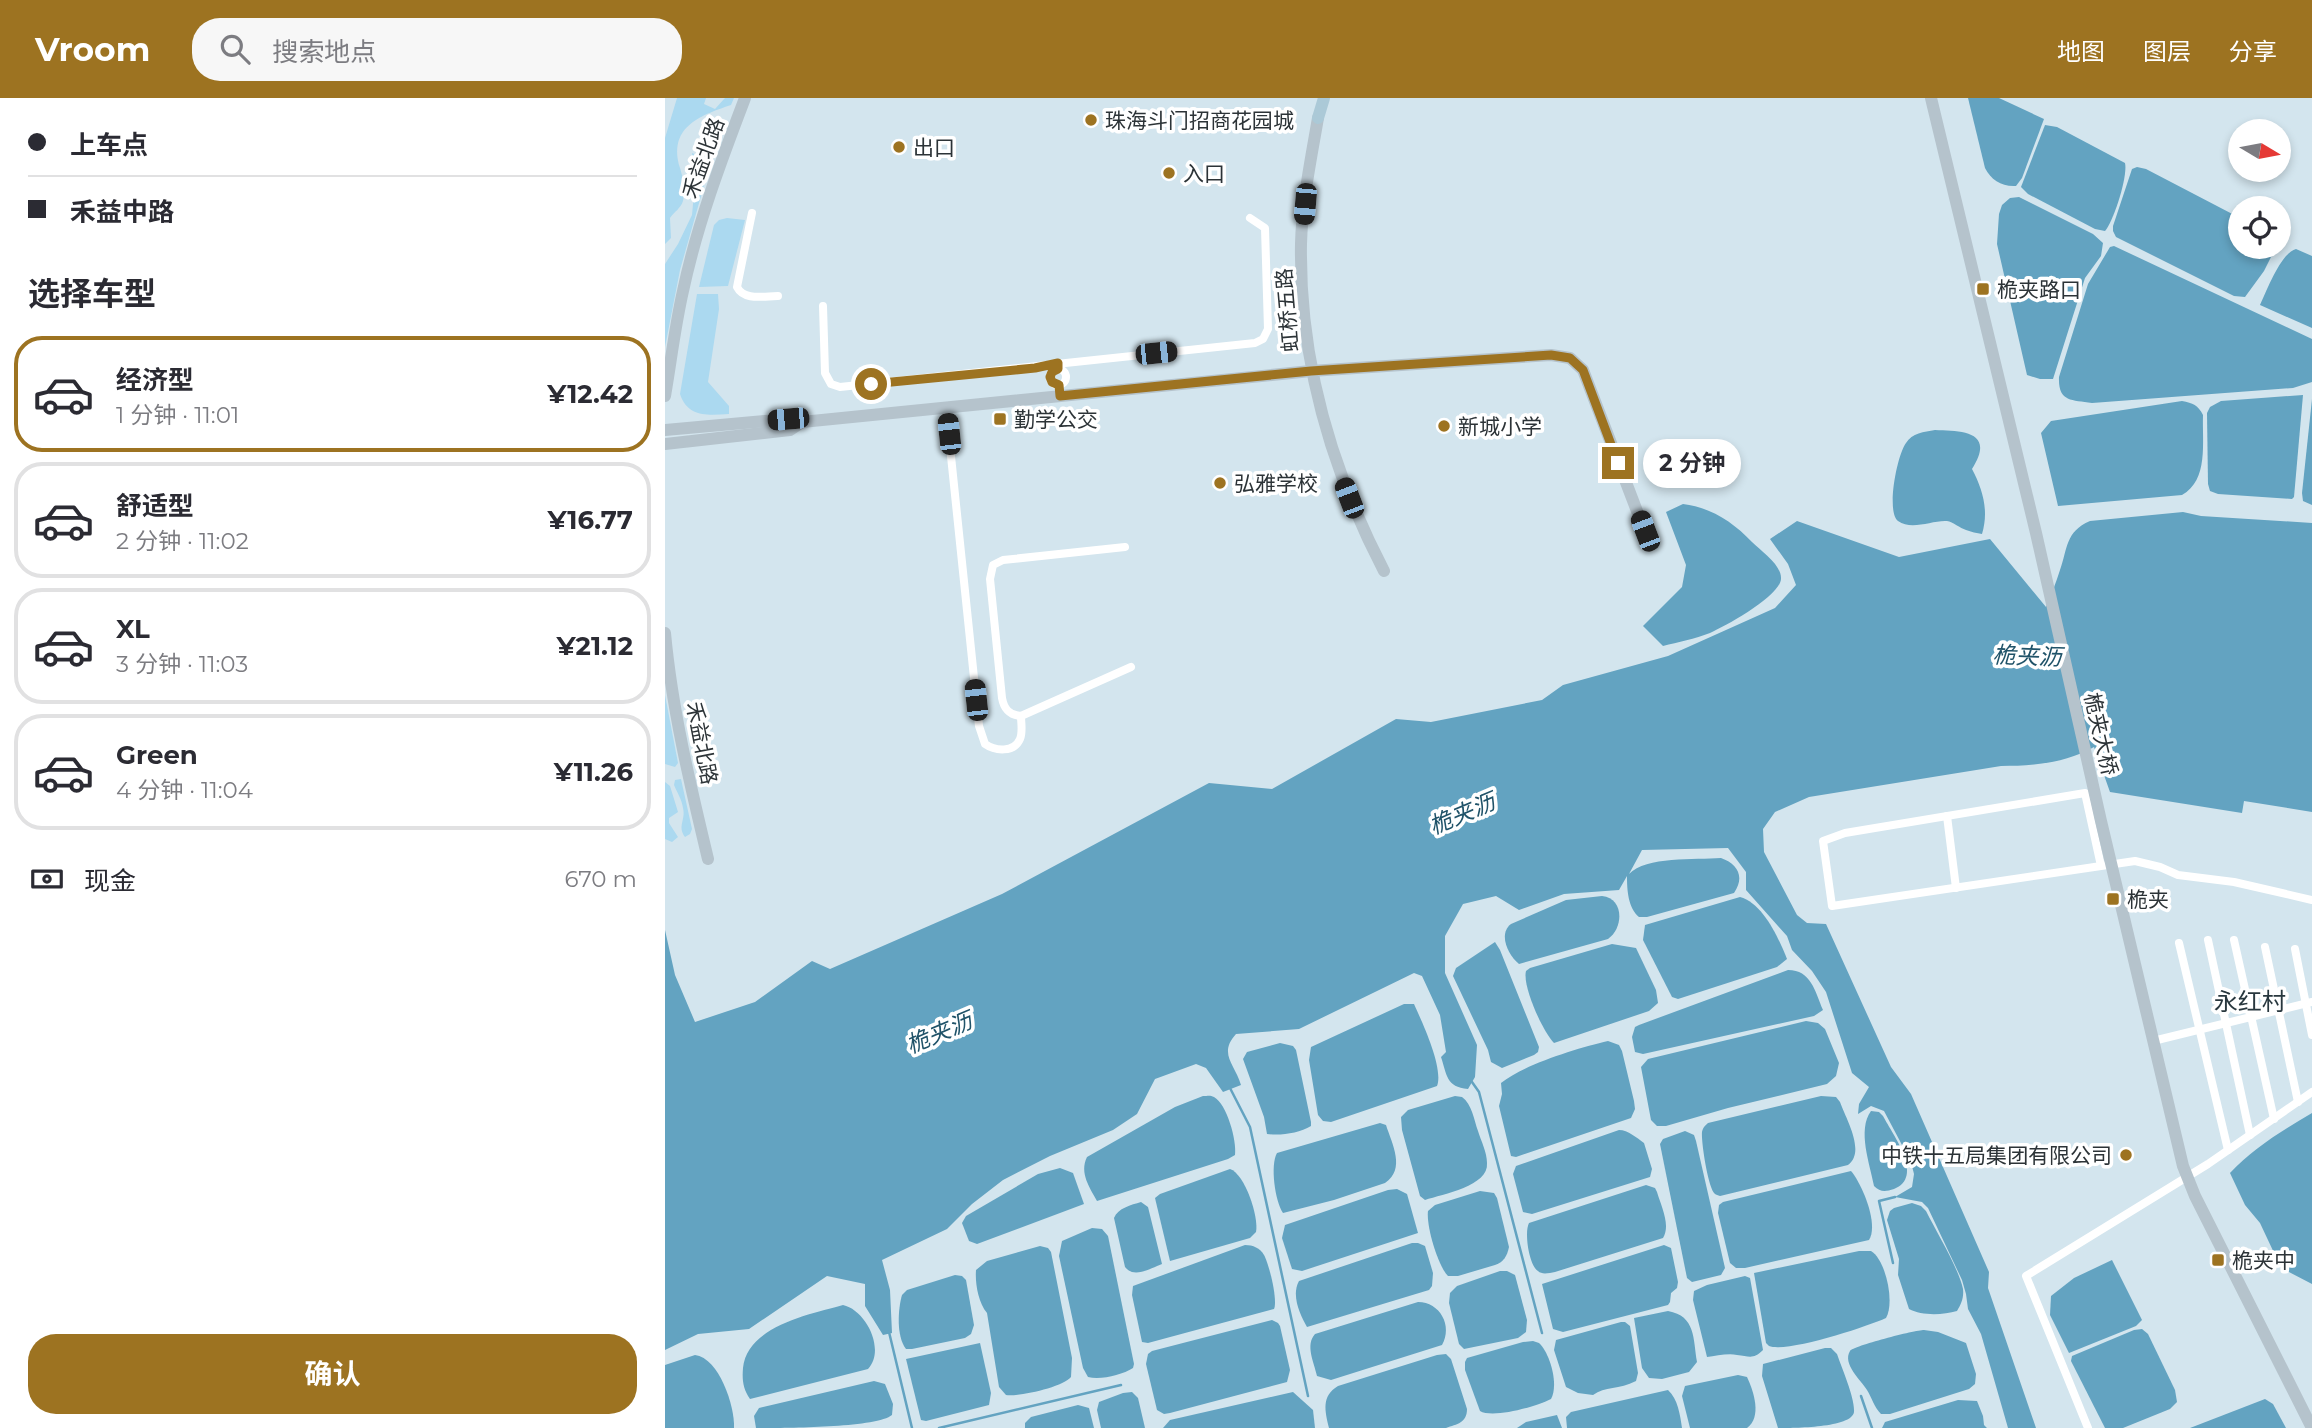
<!DOCTYPE html>
<html lang="zh">
<meta charset="utf-8">
<style>
body{margin:0;font-family:Montserrat,"Noto Sans SC",sans-serif;background:#f7f7f7;color:#2b2b33;height:100vh;display:flex;flex-direction:column;font-size:26px;white-space:nowrap}
*{box-sizing:border-box;margin:0}
p{font-size:23px;color:#7c7c81}
.icon{flex:none;width:38px;height:38px;fill:none;stroke:currentColor;stroke-width:2;stroke-linecap:round;stroke-linejoin:round}
.map{position:relative;flex:1;overflow:hidden}
.details{display:flex;flex-direction:column;background:#fff;width:665px}
.details>*{flex:none}
.banner{display:grid;align-content:center;height:154px;padding:0 28px;background:#fff}
.needle{width:46px;rotate:100deg}
.controls{position:absolute;left:1563px;top:21px;display:grid;gap:14px}
.controls a{display:grid;place-items:center;width:63px;height:63px;border-radius:50%;background:#fff;box-shadow:0 4px 10px #0003;font-size:35px}
.end{position:absolute;width:32px;height:32px;margin:-16px;border:9px solid #9d7321;background:#fff;box-shadow:0 0 0 4px #fff}
.from{border-radius:50%}
.bubble{position:absolute;height:49px;border-radius:24px;background:#fff;box-shadow:0 4px 10px #0003;font-size:23px;font-weight:700;line-height:49px;text-align:center}
.car{position:absolute;width:21px;height:42px;margin:-21px -10px;border-radius:9px;box-shadow:0 0 5px 2px #0007;background:linear-gradient(#222 24%,#8ab4d8 0 40%,#222 0 76%,#8ab4d8 0 86%,#222 0)}
.banner b{display:flex;align-items:center;gap:24px;height:66px;font-size:26px}
.banner b+b{border-top:2px solid #e1e1e2}
.banner i{width:18px;height:18px;background:#2b2b33}
ul{padding:0;list-style:none}
li{display:flex;align-items:center;gap:21px;height:116px;margin:0 14px 10px;padding:0 14px;border:4px solid #e1e1e2;border-radius:28px}
li div{flex:1}
li b{display:block;font-size:26px}
li em{font-style:normal;font-weight:700}
li.selected{border-color:#9d7321}
li>.icon{width:63px;height:63px;stroke-width:1.5}
h2{padding:0 28px;font-size:32px;line-height:84px}
.pay{display:flex;align-items:center;gap:18px;height:77px;padding:0 28px;font-size:26px}
.pay p{margin-inline-start:auto}
.action{display:flex;gap:14px;margin-top:auto;padding:14px 28px}
.action a{flex:1;height:80px;border-radius:28px;background:#9d7321;color:#fff;font-size:28px;font-weight:700;line-height:80px;text-align:center}
header{display:flex;align-items:center;gap:42px;box-sizing:border-box;height:98px;padding:0 35px;background:#9d7321;color:#fff}
header strong{font-size:33px}
nav{display:flex;gap:38px;margin-inline-start:auto;font-size:24px}
.search{width:490px;height:63px;background:#f7f7f7;display:flex;align-items:center;gap:18px;box-sizing:border-box;padding:0 24px;border-radius:28px;color:#7c7c81;font-size:26px}
main{display:flex;flex:1;min-height:0}
.map>svg:first-child{display:block}
.green{fill:#abd9f0}
.water{fill:#63a3c1}
.lines{fill:none;stroke-linecap:round;stroke-linejoin:round}
.stream{stroke:#63a3c1;stroke-width:2.5}
.street{stroke:#fff;stroke-width:8}
.secondary{stroke:#b5c3cc;stroke-width:12}
.primary{stroke:#abc9d7;stroke-width:12}
.route{stroke:#9d7321;stroke-width:9}
.poi-dot{fill:#9d7321;stroke:#fff;stroke-width:2.5}
.labels{text-anchor:middle;dominant-baseline:central;stroke-width:7;stroke-linejoin:round;paint-order:stroke}
.poi-label{font-size:21px;fill:#2c3337;stroke:#fff;text-anchor:start}
.street-label{font-size:21px;fill:#2c3337;stroke:#fff}
.water-label{font-size:23px;font-style:italic;fill:#205369;stroke:#fff}
.quarter-label{font-size:24px;fill:#28373e;stroke:#fff}
</style>
<header>
<strong>Vroom</strong>
<div class="search"><svg class="icon" aria-label="search" viewBox="0 0 24 24"><circle cx="10" cy="10" r="6"/><path d="M15 15l6 6"/></svg>搜索地点</div>
<nav><a>地图</a><a>图层</a><a>分享</a></nav>
</header>
<main>
<section class="details">
<div class="banner">
<b><i class="from"></i>上车点</b>
<b><i></i>禾益中路</b>
</div>
<h2>选择车型</h2>
<ul>
<li class="selected"><svg class="icon" aria-label="car" viewBox="0 0 24 24"><path d="M5 17H2v-5l4-1 3-4h7l3 4 3 1v5h-3M9 17h6M6 11h13"/><circle cx="7" cy="17" r="2"/><circle cx="17" cy="17" r="2"/></svg><div><b>经济型</b><p>1 分钟 · 11:01</p></div><em>¥12.42</em></li>
<li><svg class="icon" aria-label="car" viewBox="0 0 24 24"><path d="M5 17H2v-5l4-1 3-4h7l3 4 3 1v5h-3M9 17h6M6 11h13"/><circle cx="7" cy="17" r="2"/><circle cx="17" cy="17" r="2"/></svg><div><b>舒适型</b><p>2 分钟 · 11:02</p></div><em>¥16.77</em></li>
<li><svg class="icon" aria-label="car" viewBox="0 0 24 24"><path d="M5 17H2v-5l4-1 3-4h7l3 4 3 1v5h-3M9 17h6M6 11h13"/><circle cx="7" cy="17" r="2"/><circle cx="17" cy="17" r="2"/></svg><div><b>XL</b><p>3 分钟 · 11:03</p></div><em>¥21.12</em></li>
<li><svg class="icon" aria-label="car" viewBox="0 0 24 24"><path d="M5 17H2v-5l4-1 3-4h7l3 4 3 1v5h-3M9 17h6M6 11h13"/><circle cx="7" cy="17" r="2"/><circle cx="17" cy="17" r="2"/></svg><div><b>Green</b><p>4 分钟 · 11:04</p></div><em>¥11.26</em></li>
</ul>
<div class="pay"><svg class="icon" aria-label="cash" viewBox="0 0 24 24"><path d="M3 7h18v10H3z"/><circle cx="12" cy="12" r="2"/></svg>现金<p>670 m</p></div>
<div class="action"><a>确认</a></div>
</section>
<div class="map">
<svg width="1647" height="1330" viewBox="0 0 1647 1330">
<rect width="100%" height="100%" fill="#d3e5ee"/>
<g class="green">
<path d="M12 0H41L39 6 50 11 60 0H69L66 7C33 18 3 30 15 70 18 80 21 92 18 103 16 110 9 114 5 120L6 140 0 146V40Z"/>
<polygon points="27,55 46,63 15,172 0,249 0,166 13,146 27,117 30,85"/>
<polygon points="62,120 80,122 63,188 34,189 49,127 54,122"/>
<path d="M32 196H53L54 211 43 284 64 308V316C43 317 23 320 15 296Z"/>
<polygon points="0,597 13,665 10,669 0,666"/>
<path d="M16 681 27 731 25 736 20 739C12 728 21 722 18 710 17 702 12 694 9 687L10 682Z"/>
<polygon points="0,684 5,688 13,714 4,720 4,725 13,739 7,744 0,741"/>
</g>
<g class="water">
<path d="M1303 0H1334L1379 21 1357 80 1351 88C1337 89 1326 82 1320 70Z"/>
<path d="M1380 27 1392 29 1460 65C1463 78 1449 122 1440 133L1430 131 1363 96 1356 89Z"/>
<polygon points="1472,69 1481,71 1575,120 1575,149 1611,149 1599,173 1580,199 1569,198 1451,139 1448,133 1448,128 1467,71"/>
<polygon points="1354,99 1428,136 1438,145 1436,158 1420,180 1388,281 1375,281 1362,277 1332,146 1334,116 1337,107 1345,100"/>
<path d="M1449 148 1647 241V284L1628 290 1427 305C1406 302 1393 304 1394 279L1423 186 1445 149Z"/>
<path d="M1631 151 1647 158V230L1595 207C1602 192 1616 155 1631 151Z"/>
<polygon points="1638,297 1629,399 1627,401 1553,396 1545,393 1543,386 1542,315 1545,309 1556,303"/>
<polygon points="1647,301 1647,407 1638,403 1637,395"/>
<path d="M1517 303C1528 305 1533 307 1538 317 1537 344 1544 382 1517 397L1393 408 1376 335 1386 323Z"/>
<path d="M1270 332C1297 333 1331 333 1307 371 1318 392 1324 413 1317 436 1312 435 1306 434 1301 432 1295 430 1288 424 1282 423 1267 422 1247 433 1233 423 1221 414 1232 357 1241 345 1247 335 1259 334 1270 332Z"/>
<path d="M1018 406C1045 409 1068 424 1087 444 1096 453 1117 467 1116 481 1115 498 1061 528 1045 535 1030 541 1013 544 998 548L978 528 1017 489 1021 467 1001 414Z"/>
<path d="M1518 414 1536 418 1647 425V714L1579 703 1577 715 1445 694 1429 649C1400 665 1369 668 1336 668L1144 699 1110 714 1098 731 1099 754 1132 817 1142 825 1161 826 1226 969 1246 996 1324 1174 1323 1190 1371 1330H1343L1316 1236 1303 1211 1301 1196 1297 1182 1263 1110 1257 1104 1230 1099 1247 1089 1249 1076 1246 1064 1219 1013 1206 1008 1193 1016 1194 1006 1204 989 1187 975 1161 894 1147 873 1127 852 1122 838 1081 792V774L1063 750 977 752 964 776C981 758 1030 762 1056 760 1073 766 1080 779 1069 795L982 819H974C963 810 962 792 962 778L954 792 899 796 854 812 831 798 798 806 780 838V875L812 947 810 979 803 991C781 989 782 977 776 959L781 954 775 917 757 878 749 875 634 931 571 936C553 956 570 966 576 987L558 994 541 970 531 966 490 981 472 1016 448 1032 385 1058 338 1082 307 1106 282 1131 217 1162 225 1192 227 1235 218 1237 200 1208V1186L162 1178 84 1231 33 1236 0 1252V832L10 877 30 924 90 904 147 863 165 871 337 796 544 685 607 691 731 621 766 624 877 602 898 587 1003 558 1110 510 1131 487 1123 466 1105 441 1132 423 1234 459 1325 441 1381 509C1386 497 1391 485 1395 472 1403 450 1400 434 1425 423Z"/>
<path d="M937 798C959 800 959 830 943 841L854 866C843 857 833 836 846 826L901 802Z"/>
<path d="M1075 799C1098 805 1114 841 1122 861L1112 869 1013 901 1007 899 978 842 980 827Z"/>
<polygon points="830,844 835,852 874,949 873,954 869,957 837,970 826,964 823,952 788,878 791,870"/>
<path d="M947 846 971 850 991 892 993 905 984 913 889 945C878 934 857 888 861 873L865 870Z"/>
<path d="M1123 872C1146 872 1150 893 1158 912L1149 918 978 956 970 954 967 939 970 929 974 927Z"/>
<path d="M739 906H749C757 924 779 970 772 988L666 1024 658 1023 653 1017 644 962 646 949Z"/>
<polygon points="1141,923 1153,925 1160,931 1174,965 1171,978 1162,986 1063,1010 1001,1028 992,1028 986,1022 976,969 983,961"/>
<path d="M943 943 954 947 957 953 969 1003 970 1011 966 1020 851 1059 846 1058 834 1008 837 996 836 985C860 966 913 950 943 943Z"/>
<path d="M615 945 628 948 631 952 646 1024V1028C634 1035 616 1038 602 1036L599 1019 578 961 582 954Z"/>
<path d="M538 998C543 998 545 997 549 999 562 1006 572 1043 570 1057L563 1061 432 1103C425 1090 414 1075 422 1059L510 1009Z"/>
<path d="M790 998 797 999C807 1006 809 1022 813 1033 816 1043 822 1054 822 1065 824 1088 778 1096 760 1102L755 1098 737 1032 736 1019 743 1012Z"/>
<path d="M1156 998 1171 999 1175 1004C1181 1021 1201 1054 1183 1067L1055 1098C1053 1097 1051 1097 1050 1096 1043 1090 1036 1043 1037 1034 1038 1029 1040 1028 1043 1025Z"/>
<path d="M1206 1013 1214 1014 1218 1018C1228 1037 1260 1079 1229 1091 1220 1094 1215 1094 1209 1088 1205 1066 1192 1032 1206 1013Z"/>
<path d="M1647 1015V1186L1622 1173 1610 1157 1595 1125 1580 1107 1565 1075C1588 1050 1618 1032 1647 1015Z"/>
<path d="M715 1025 721 1027C727 1046 741 1071 720 1085L669 1102 618 1115C610 1103 605 1067 612 1055Z"/>
<path d="M954 1032C963 1032 972 1040 979 1045L987 1071 985 1079 867 1116 858 1114 848 1076 851 1068Z"/>
<polygon points="1020,1033 1029,1037 1031,1043 1060,1170 1056,1177 1027,1184 1022,1180 995,1046 998,1041"/>
<polygon points="395,1070 408,1075 419,1106 312,1146 304,1143 297,1125 301,1118 373,1076"/>
<path d="M565 1071C580 1076 594 1119 591 1134L585 1140 505 1163 490 1100 495 1096Z"/>
<path d="M1186 1073C1197 1086 1214 1126 1204 1142L1080 1170H1071L1065 1165 1053 1115 1054 1107 1058 1104Z"/>
<path d="M981 1087 990 1090 992 1094C996 1108 1006 1127 998 1140L890 1174C884 1175 877 1177 873 1173 864 1167 859 1134 864 1125Z"/>
<polygon points="732,1091 742,1096 753,1135 637,1173 627,1171 617,1140 620,1127 723,1092"/>
<path d="M815 1093 829 1095 832 1100 844 1149C842 1158 839 1164 830 1167L793 1178H783C773 1168 761 1128 763 1113L770 1107Z"/>
<path d="M476 1104 483 1109 497 1166C486 1170 469 1181 460 1169L449 1120C453 1110 466 1107 476 1104Z"/>
<path d="M1247 1105 1256 1108 1261 1113C1271 1133 1294 1171 1298 1191 1299 1200 1296 1206 1292 1213 1278 1217 1257 1218 1244 1211L1233 1177 1234 1161 1222 1122 1225 1113 1229 1110Z"/>
<path d="M427 1130 437 1131 443 1138 469 1266 468 1270C457 1277 436 1282 423 1279L418 1270 394 1158 397 1143Z"/>
<path d="M747 1145H753L760 1148 768 1175 767 1188 764 1192 642 1229C635 1217 626 1197 634 1183Z"/>
<path d="M580 1147C588 1147 595 1150 599 1157 604 1166 613 1202 609 1211L483 1245 477 1244 467 1197 468 1188Z"/>
<polygon points="999,1147 1006,1150 1013,1184 1012,1190 1006,1195 1005,1204 1003,1207 898,1234 888,1231 877,1186"/>
<path d="M375 1148 383 1150 386 1154 407 1260 406 1279C398 1289 354 1299 341 1297L334 1289 322 1215C313 1204 310 1185 311 1172L322 1163Z"/>
<path d="M1194 1153H1206C1221 1162 1230 1205 1221 1220 1201 1229 1122 1255 1104 1248L1101 1245 1089 1175Z"/>
<polygon points="1447,1162 1477,1222 1471,1228 1404,1255 1385,1217 1386,1198 1409,1180"/>
<polygon points="835,1173 842,1173 850,1177 862,1222 861,1234 853,1240 799,1251 794,1246 784,1205 785,1195 792,1188"/>
<path d="M290 1177 297 1178 301 1182 309 1227 306 1236 300 1240 247 1251H241C231 1238 233 1211 237 1197L242 1192Z"/>
<path d="M1080 1178 1085 1180 1098 1252C1088 1262 1084 1258 1072 1257 1063 1255 1051 1258 1042 1259L1028 1202 1029 1193 1042 1187Z"/>
<path d="M753 1204C775 1204 788 1228 777 1247L666 1282 652 1278C649 1264 640 1247 650 1236Z"/>
<path d="M178 1207C201 1212 221 1252 203 1271L85 1301C78 1291 77 1282 78 1270 82 1228 146 1216 178 1207Z"/>
<path d="M1003 1213C1031 1218 1028 1241 1032 1264L1024 1274 997 1281 984 1280 977 1270 969 1220Z"/>
<polygon points="607,1222 613,1225 615,1228 625,1272 622,1284 505,1315 499,1316 492,1312 481,1266 483,1256 487,1253"/>
<path d="M956 1224H960L965 1228 973 1275 971 1283C954 1292 940 1288 928 1297L913 1295 901 1289 889 1252 891 1242Z"/>
<polygon points="1477,1231 1483,1236 1510,1292 1512,1304 1505,1311 1458,1330 1440,1330 1406,1263 1407,1258 1469,1232"/>
<path d="M1259 1232 1273 1234 1301 1245 1311 1276 1310 1286 1304 1291 1225 1316H1216C1209 1309 1207 1300 1202 1292 1196 1282 1177 1266 1185 1253 1188 1248 1250 1232 1259 1232Z"/>
<path d="M868 1243 874 1245C885 1255 894 1287 886 1301 873 1308 828 1321 815 1313L800 1272V1264L802 1260 858 1244Z"/>
<polygon points="315,1245 326,1295 324,1307 261,1323 256,1322 241,1261"/>
<path d="M1160 1250H1166L1172 1256C1177 1271 1190 1300 1189 1314 1187 1330 1128 1330 1113 1330L1097 1278 1098 1266Z"/>
<path d="M781 1256 786 1261 802 1311C802 1325 792 1326 781 1330H664C660 1313 656 1298 673 1288L772 1257Z"/>
<path d="M30 1257C54 1260 70 1308 69 1330H0V1267Z"/>
<path d="M1073 1277 1082 1279C1089 1294 1097 1319 1082 1330H1025L1017 1298 1020 1288Z"/>
<path d="M209 1283 220 1286 228 1306 227 1317C211 1330 118 1330 91 1330L89 1318 94 1310Z"/>
<path d="M1003 1292C1013 1301 1015 1317 1017 1330H902L901 1319 906 1314Z"/>
<polygon points="467,1294 473,1300 480,1330 436,1330 432,1312 434,1304 458,1295"/>
<polygon points="628,1294 648,1312 650,1330 498,1330 505,1322"/>
<polygon points="1600,1301 1608,1306 1621,1330 1525,1330"/>
<polygon points="1293,1302 1312,1303 1318,1318 1319,1327 1322,1330 1217,1330 1220,1324"/>
<polygon points="413,1307 424,1310 429,1330 360,1330 360,1325 366,1319"/>
<polygon points="892,1317 897,1330 852,1330 861,1324"/>
</g>
<g class="lines">
<g class="stream">
<polyline points="807,984 814,994 877,1235"/>
<polyline points="565,990 585,1029 643,1298"/>
<polyline points="1228,1165 1214,1103 1230,1099"/>
<polyline points="224,1234 247,1330"/>
<polyline points="1196,1298 1207,1330"/>
<polyline points="274,1330 456,1287"/>
</g>
<g class="street">
<path d="M87 115 72 189C79 203 99 198 113 198"/>
<polyline points="158,208 160,275 166,286 175,289 590,245 598,241 603,231 600,130 585,120"/>
<circle cx="393" cy="279" r="8"/>
<path d="M281 310 314 628 320 646C330 653 349 655 355 641 358 634 356 625 356 618"/>
<path d="M460 449 338 462 328 467 325 481 337 600C339 611 344 617 356 618L466 569"/>
<polyline points="1282,718 1291,790"/>
<path d="M1436 768 1420 695 1180 735 1158 743 1167 808C1257 795 1347 782 1436 768L1470 763 1495 769 1513 777 1569 784 1647 802"/>
<polyline points="1543,842 1585,1037"/>
<polyline points="1569,842 1609,1021"/>
<polyline points="1514,845 1563,1052"/>
<polyline points="1600,849 1633,1004"/>
<polyline points="1630,851 1647,937"/>
<polyline points="1488,943 1647,904"/>
<polyline points="1423,1330 1361,1178 1543,1066 1647,994"/>
</g>
<g class="secondary">
<polyline points="1266,0 1371,435 1436,723 1518,1068 1530,1098 1647,1330"/>
<path d="M653 20C646 61 637 104 636 146 634 262 666 371 719 473"/>
<path d="M0 298C6 263 10 228 18 193 32 127 56 63 80 0"/>
<polyline points="0,332 123,321 137,324 646,273 886,257 905,260 918,272 980,434"/>
<polyline points="0,346 125,332 137,324"/>
<path d="M0 535C7 611 25 686 43 761"/>
</g>
<polyline class="primary" points="653,20 659,0"/>
</g>
<g class="lines">
<polyline class="route" points="206,286 370,270 393,265 393,271 387,274 385,279 387,284 394,287 395,298 646,273 886,257 905,260 918,272 953,365"/>
</g>
<g class="poi-dot">
<circle cx="426" cy="22" r="7"/>
<circle cx="234" cy="49" r="7"/>
<circle cx="504" cy="75" r="7"/>
<rect x="1311" y="184" width="14" height="14" rx="3.5"/>
<rect x="328" y="314" width="14" height="14" rx="3.5"/>
<circle cx="779" cy="328" r="7"/>
<circle cx="555" cy="385" r="7"/>
<rect x="1441" y="794" width="14" height="14" rx="3.5"/>
<circle cx="1461" cy="1057" r="7"/>
<rect x="1546" y="1155" width="14" height="14" rx="3.5"/>
</g>
<g class="labels">
<g class="poi-label">
<text x="440" y="22">珠海斗门招商花园城</text>
<text x="248" y="49">出口</text>
<text x="518" y="75">入口</text>
<text x="1332" y="191">桅夹路口</text>
<text x="349" y="321">勤学公交</text>
<text x="793" y="328">新城小学</text>
<text x="569" y="385">弘雅学校</text>
<text x="1462" y="801">桅夹</text>
<text x="1447" y="1057" text-anchor="end">中铁十五局集团有限公司</text>
<text x="1567" y="1162">桅夹中</text>
</g>
<g class="street-label">
<text transform="translate(38 60) rotate(-70)">禾益北路</text>
<text transform="translate(622 212) rotate(-95)">虹桥五路</text>
<text transform="translate(1436 636) rotate(77)">桅夹大桥</text>
<text transform="translate(37 645) rotate(79)">禾益北路</text>
</g>
<g class="water-label">
<text transform="translate(1362 558) rotate(2)">桅夹沥</text>
<text transform="translate(797 716) rotate(-23)">桅夹沥</text>
<text transform="translate(274 935) rotate(-23)">桅夹沥</text>
</g>
<g class="quarter-label">
<text x="1585" y="903">永红村</text>
</g>
</g>
</svg>
<div class="controls">
<a><svg class="needle" viewBox="-14 -14 28 28"><path d="M0-13l5 13h-10z" fill="#e53935"/><path d="M0 13l5-13h-10z" fill="#7c7c81"/></svg></a>
<a><svg class="icon" aria-label="locate" viewBox="0 0 24 24"><circle cx="12" cy="12" r="6"/><path d="M12 2v4M12 18v4M2 12h4M18 12h4"/></svg></a>
</div>
<i class="end from" style="left:206px;top:286px"></i>
<i class="end" style="left:953px;top:365px"></i>
<div class="bubble" style="left:978px;top:341px;width:98px">2 分钟</div>
<i class="car" style="left:640px;top:106px;rotate:185deg"></i>
<i class="car" style="left:491px;top:255px;rotate:84deg"></i>
<i class="car" style="left:123px;top:321px;rotate:265deg"></i>
<i class="car" style="left:284px;top:336px;rotate:354deg"></i>
<i class="car" style="left:684px;top:400px;rotate:339deg"></i>
<i class="car" style="left:980px;top:433px;rotate:339deg"></i>
<i class="car" style="left:311px;top:602px;rotate:354deg"></i>
</div>
</main>
